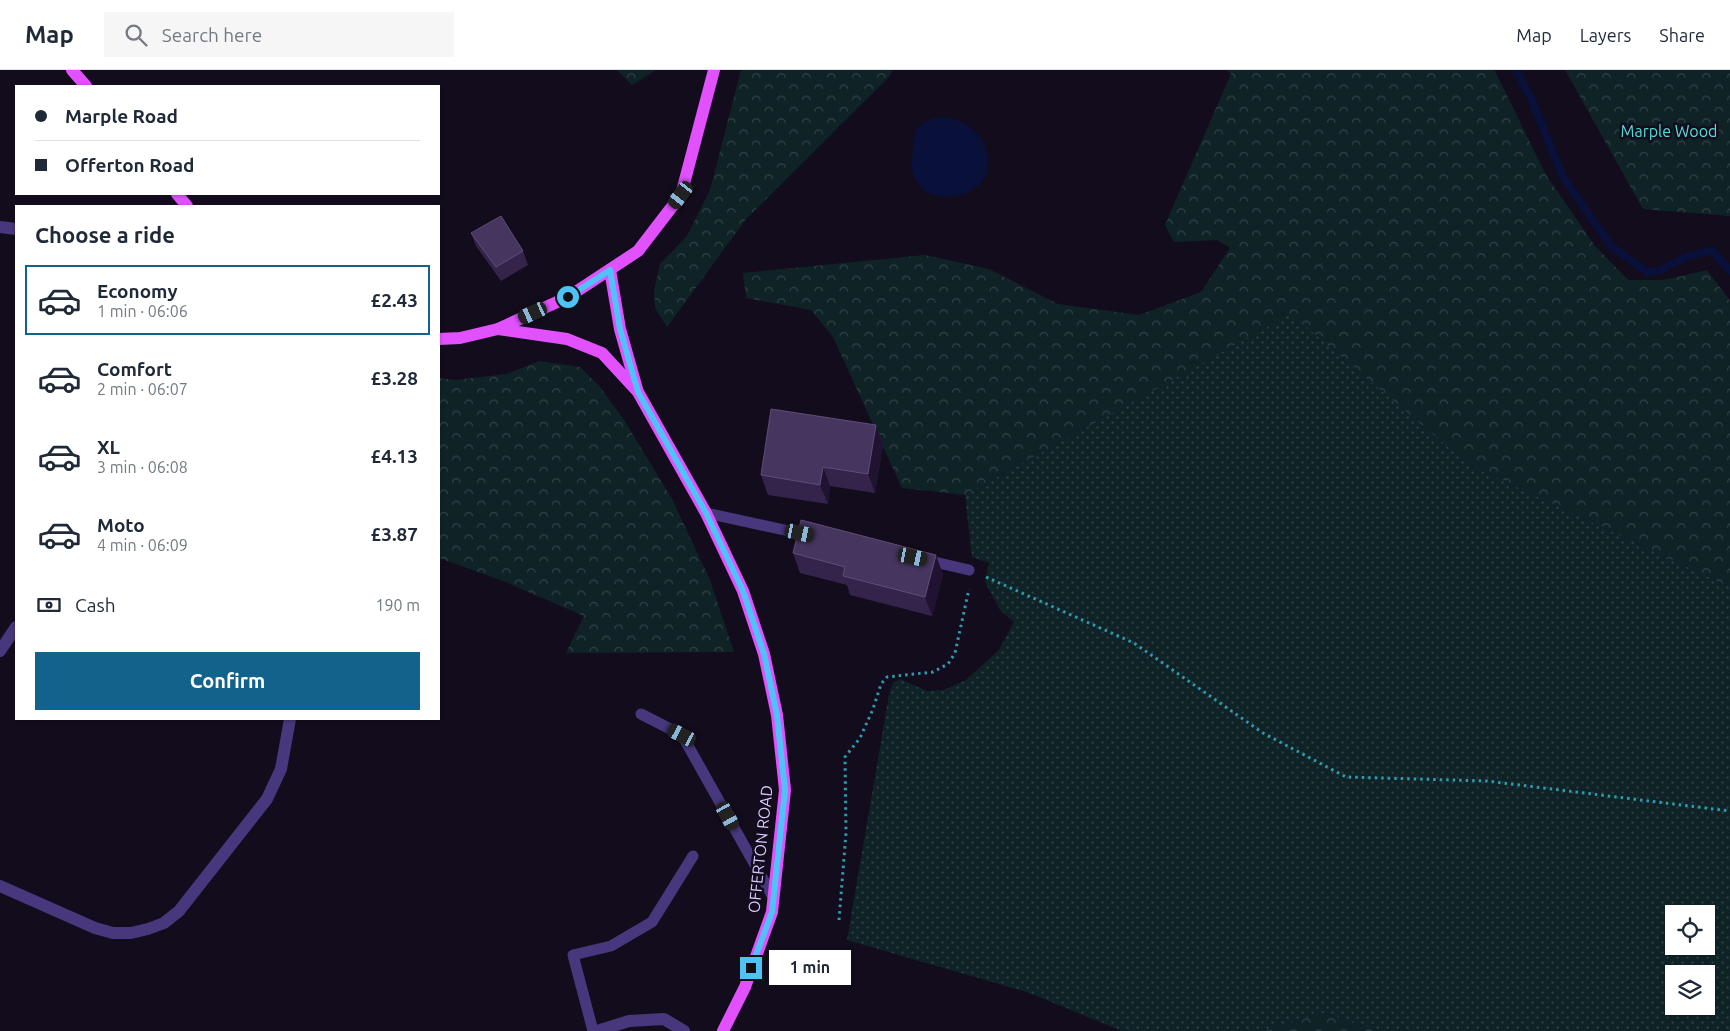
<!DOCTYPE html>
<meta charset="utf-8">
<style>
body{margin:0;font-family:Ubuntu,sans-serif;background:#f6f6f7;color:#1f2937;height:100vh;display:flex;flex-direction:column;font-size:19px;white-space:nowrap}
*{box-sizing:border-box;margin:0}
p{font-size:16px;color:#747a83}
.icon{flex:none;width:28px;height:28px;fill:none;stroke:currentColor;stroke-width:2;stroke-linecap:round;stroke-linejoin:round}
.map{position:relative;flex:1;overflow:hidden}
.sheet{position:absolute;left:15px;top:135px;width:425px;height:515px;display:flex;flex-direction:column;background:#fff;border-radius:0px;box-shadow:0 1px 4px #0004}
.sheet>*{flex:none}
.guide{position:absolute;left:15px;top:15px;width:425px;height:110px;border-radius:0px;box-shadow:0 1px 4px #0004;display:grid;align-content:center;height:110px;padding:0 20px;background:#fff}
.tools{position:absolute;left:1665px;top:835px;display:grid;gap:10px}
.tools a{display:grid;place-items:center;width:50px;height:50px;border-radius:0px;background:#fff;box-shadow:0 1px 4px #0004;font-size:25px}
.end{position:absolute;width:22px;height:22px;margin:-11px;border:6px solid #4fc3f7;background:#111;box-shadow:0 0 0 2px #111}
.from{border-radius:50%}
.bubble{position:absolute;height:35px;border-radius:0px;background:#fff;box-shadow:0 1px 4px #0004;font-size:16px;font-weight:700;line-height:35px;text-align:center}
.car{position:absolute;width:15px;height:30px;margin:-15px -8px;border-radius:6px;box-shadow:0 0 4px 1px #0007;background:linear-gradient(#222 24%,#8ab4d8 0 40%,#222 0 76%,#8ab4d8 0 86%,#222 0)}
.guide b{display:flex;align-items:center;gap:18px;height:48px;font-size:19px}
.guide b+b{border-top:1px solid #e0e1e3}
.guide i{width:12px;height:12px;background:#1f2937}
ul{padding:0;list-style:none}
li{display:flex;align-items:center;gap:15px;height:70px;margin:0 10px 8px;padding:0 10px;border:2px solid transparent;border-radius:0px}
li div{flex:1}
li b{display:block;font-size:19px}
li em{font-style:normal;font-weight:700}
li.current{border-color:#12628b}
li>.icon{width:45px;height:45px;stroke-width:1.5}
h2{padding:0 20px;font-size:22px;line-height:60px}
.pay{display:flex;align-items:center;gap:12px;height:55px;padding:0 20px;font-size:19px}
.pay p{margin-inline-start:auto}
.primary-button{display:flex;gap:10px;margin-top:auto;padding:10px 20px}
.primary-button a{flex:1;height:58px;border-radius:0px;background:#12628b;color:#fff;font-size:20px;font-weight:700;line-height:58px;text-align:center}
header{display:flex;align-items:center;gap:30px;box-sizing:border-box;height:70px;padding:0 25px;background:#fff;border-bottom:1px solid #e0e1e3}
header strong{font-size:24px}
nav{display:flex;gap:28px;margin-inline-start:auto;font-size:18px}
.search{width:350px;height:45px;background:#f6f6f7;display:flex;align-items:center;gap:12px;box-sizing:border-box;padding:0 18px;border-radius:0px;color:#747a83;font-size:19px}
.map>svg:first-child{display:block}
.grass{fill:url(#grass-dots);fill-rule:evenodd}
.forest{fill:url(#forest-crowns)}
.water{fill:#091039}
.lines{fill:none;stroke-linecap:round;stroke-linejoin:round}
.stream{stroke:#091039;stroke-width:8}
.path{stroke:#2e9aad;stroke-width:3;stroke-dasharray:2.5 4;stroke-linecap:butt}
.lane{stroke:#48377c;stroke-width:11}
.street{stroke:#48377c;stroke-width:12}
.primary{stroke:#e151fd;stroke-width:12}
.wall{fill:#34244b}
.shaded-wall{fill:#201331}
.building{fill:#46365f;stroke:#5d4d78}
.route{stroke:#4fc3f7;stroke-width:6}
.labels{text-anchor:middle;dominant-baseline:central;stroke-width:5;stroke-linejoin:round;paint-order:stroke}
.park-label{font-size:16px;fill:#56ddd8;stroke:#130c1d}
.street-label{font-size:16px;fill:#dac9fe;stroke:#130c1d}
</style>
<header>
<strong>Map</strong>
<div class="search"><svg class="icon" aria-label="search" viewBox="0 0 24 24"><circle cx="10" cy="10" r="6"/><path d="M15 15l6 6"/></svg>Search here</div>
<nav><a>Map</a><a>Layers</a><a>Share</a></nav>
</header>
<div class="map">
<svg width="1730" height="961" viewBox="0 0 1730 961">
<defs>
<pattern id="grass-dots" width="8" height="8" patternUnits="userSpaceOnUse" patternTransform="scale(1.25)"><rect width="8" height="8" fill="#0f2327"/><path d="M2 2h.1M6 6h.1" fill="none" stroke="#314247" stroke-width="1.8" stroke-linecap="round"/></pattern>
<pattern id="forest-crowns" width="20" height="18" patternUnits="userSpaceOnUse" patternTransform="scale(1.25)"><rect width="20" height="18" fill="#0f2327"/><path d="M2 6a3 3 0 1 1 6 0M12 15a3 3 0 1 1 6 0" fill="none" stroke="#314247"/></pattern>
</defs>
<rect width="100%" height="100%" fill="#130c1d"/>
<path class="grass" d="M1291 243 1468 394 1730 517V961H1379L1323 943 1264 961H1122L1027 922 847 870 889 625 893 613 900 609 927 621 944 620 966 610 999 580 1014 552 1000 540 985 512 989 493 972 487 965 425ZM1674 844H1706V876H1674ZM1674 904H1706V936H1674Z"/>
<g class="forest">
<polygon points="617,0 656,0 632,15"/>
<polygon points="741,0 893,0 888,8 746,149 667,257 655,238 654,220 660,194 687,166 710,120"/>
<polygon points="1227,0 1493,0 1495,1 1546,105 1595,176 1628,210 1664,210 1707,200 1730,231 1730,517 1468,394 1291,244 965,425 902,418 833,267 811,240 746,228 743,203 925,185 989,199 1058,234 1139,245 1201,222 1230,178 1217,170 1174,172 1165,155 1231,4"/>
<polygon points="1565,0 1730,0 1730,146 1643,139"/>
<polygon points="539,291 580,297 600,317 624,350 672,429 710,510 734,582 566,583 584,546 503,511 439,488 439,308 455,310 507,304"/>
<polygon points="1323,943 1379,961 1264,961"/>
</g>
<path class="water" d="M933 48C938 48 943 47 948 48 978 51 999 86 982 112 976 120 965 124 956 126 935 129 917 122 912 100 911 94 912 87 913 81 913 74 914 64 917 59 922 53 927 51 933 48Z"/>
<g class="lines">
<polyline class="stream" points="1516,0 1531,28 1563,107 1611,176 1647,202 1659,201 1686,187 1712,180 1730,201"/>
<g class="path">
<polyline points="986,507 1134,573 1263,663 1346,707 1487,711 1730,741"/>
<polyline points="839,850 846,763 845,687 860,668 873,639 881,614 887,607 933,602 948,594 955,583 969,519"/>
</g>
<g class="lane">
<polyline points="706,443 812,466"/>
<polyline points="926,490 969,500"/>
<polyline points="641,644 682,665 773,827"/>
<polyline points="593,961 573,885 611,876 652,852 693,786"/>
</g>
<g class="street">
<polyline points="0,157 16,159"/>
<polyline points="0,581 16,557"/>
<polyline points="0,816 95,858 113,863 131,863 148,859 164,853 179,841 267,729 281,699 290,649"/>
<polyline points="597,961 629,951 664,949 684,961"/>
</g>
<g class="primary">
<polyline points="72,0 86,16"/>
<polyline points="177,124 187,136"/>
<polyline points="610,200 620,259 637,319"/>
<polyline points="498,259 567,269 602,283 638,322 706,443 743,521 764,584 777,645 785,720 772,842 745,917 723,961"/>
<polyline points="439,269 460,268 498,259 568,227 638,181 681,125 714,0"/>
</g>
</g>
<g class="wall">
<polygon points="471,163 523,181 528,195 501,211 476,176"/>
<polygon points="876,355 883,374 875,423 830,416 828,434 768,425 761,405"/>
<polygon points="793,483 943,504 932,546 850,525 847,515 800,503"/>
</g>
<g class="shaded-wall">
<polygon points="876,355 883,374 875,423 868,404"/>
<polygon points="823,397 830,416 828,434 820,415"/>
<polygon points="936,485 943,504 932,546 925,527"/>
</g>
<g class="building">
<polygon points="501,146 523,181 496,197 471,163"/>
<polygon points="771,339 876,355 868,404 823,397 820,415 761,405"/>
<polygon points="801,450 936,485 925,527 843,506 845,497 793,483"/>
</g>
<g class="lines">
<polyline class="route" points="568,227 610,200 620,259 638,322 706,443 743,521 764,584 777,645 785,720 772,842 751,898"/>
</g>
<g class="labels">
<g class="park-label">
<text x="1669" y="61">Marple Wood</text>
</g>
<g class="street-label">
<text transform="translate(760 779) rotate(-84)">OFFERTON ROAD</text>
</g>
</g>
</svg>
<div class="tools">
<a><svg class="icon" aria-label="locate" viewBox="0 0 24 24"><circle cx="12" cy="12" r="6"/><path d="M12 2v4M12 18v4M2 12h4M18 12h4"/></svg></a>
<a><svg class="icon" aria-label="layers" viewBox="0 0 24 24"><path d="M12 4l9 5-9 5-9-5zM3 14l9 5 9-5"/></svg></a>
</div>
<i class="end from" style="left:568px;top:227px"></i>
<i class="end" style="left:751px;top:898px"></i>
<div class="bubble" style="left:769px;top:880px;width:82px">1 min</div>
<i class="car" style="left:681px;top:125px;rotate:217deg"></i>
<i class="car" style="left:533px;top:243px;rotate:245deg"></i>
<i class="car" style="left:800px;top:463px;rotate:102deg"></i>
<i class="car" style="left:913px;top:487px;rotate:102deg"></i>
<i class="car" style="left:682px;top:665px;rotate:297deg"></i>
<i class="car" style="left:728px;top:746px;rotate:151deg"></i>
<div class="guide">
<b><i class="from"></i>Marple Road</b>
<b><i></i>Offerton Road</b>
</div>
<section class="sheet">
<h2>Choose a ride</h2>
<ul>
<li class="current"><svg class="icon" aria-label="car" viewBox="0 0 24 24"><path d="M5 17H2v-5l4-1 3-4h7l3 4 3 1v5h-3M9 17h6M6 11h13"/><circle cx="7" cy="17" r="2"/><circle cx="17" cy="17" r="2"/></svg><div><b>Economy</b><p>1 min · 06:06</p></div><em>£2.43</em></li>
<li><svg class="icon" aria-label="car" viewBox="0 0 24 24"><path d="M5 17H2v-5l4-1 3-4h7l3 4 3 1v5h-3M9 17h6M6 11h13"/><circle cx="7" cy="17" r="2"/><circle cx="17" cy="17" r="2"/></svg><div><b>Comfort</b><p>2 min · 06:07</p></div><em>£3.28</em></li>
<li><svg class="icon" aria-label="car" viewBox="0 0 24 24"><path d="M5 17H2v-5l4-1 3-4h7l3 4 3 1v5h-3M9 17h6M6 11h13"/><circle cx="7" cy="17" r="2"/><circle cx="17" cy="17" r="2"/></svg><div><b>XL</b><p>3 min · 06:08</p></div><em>£4.13</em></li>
<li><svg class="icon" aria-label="car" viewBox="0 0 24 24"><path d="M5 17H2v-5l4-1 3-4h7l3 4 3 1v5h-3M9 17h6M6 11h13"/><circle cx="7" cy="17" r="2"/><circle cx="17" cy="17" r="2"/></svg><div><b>Moto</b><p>4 min · 06:09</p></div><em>£3.87</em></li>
</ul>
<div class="pay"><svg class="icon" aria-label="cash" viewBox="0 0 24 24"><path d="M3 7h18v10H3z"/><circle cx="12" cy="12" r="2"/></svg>Cash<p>190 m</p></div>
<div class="primary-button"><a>Confirm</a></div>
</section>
</div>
